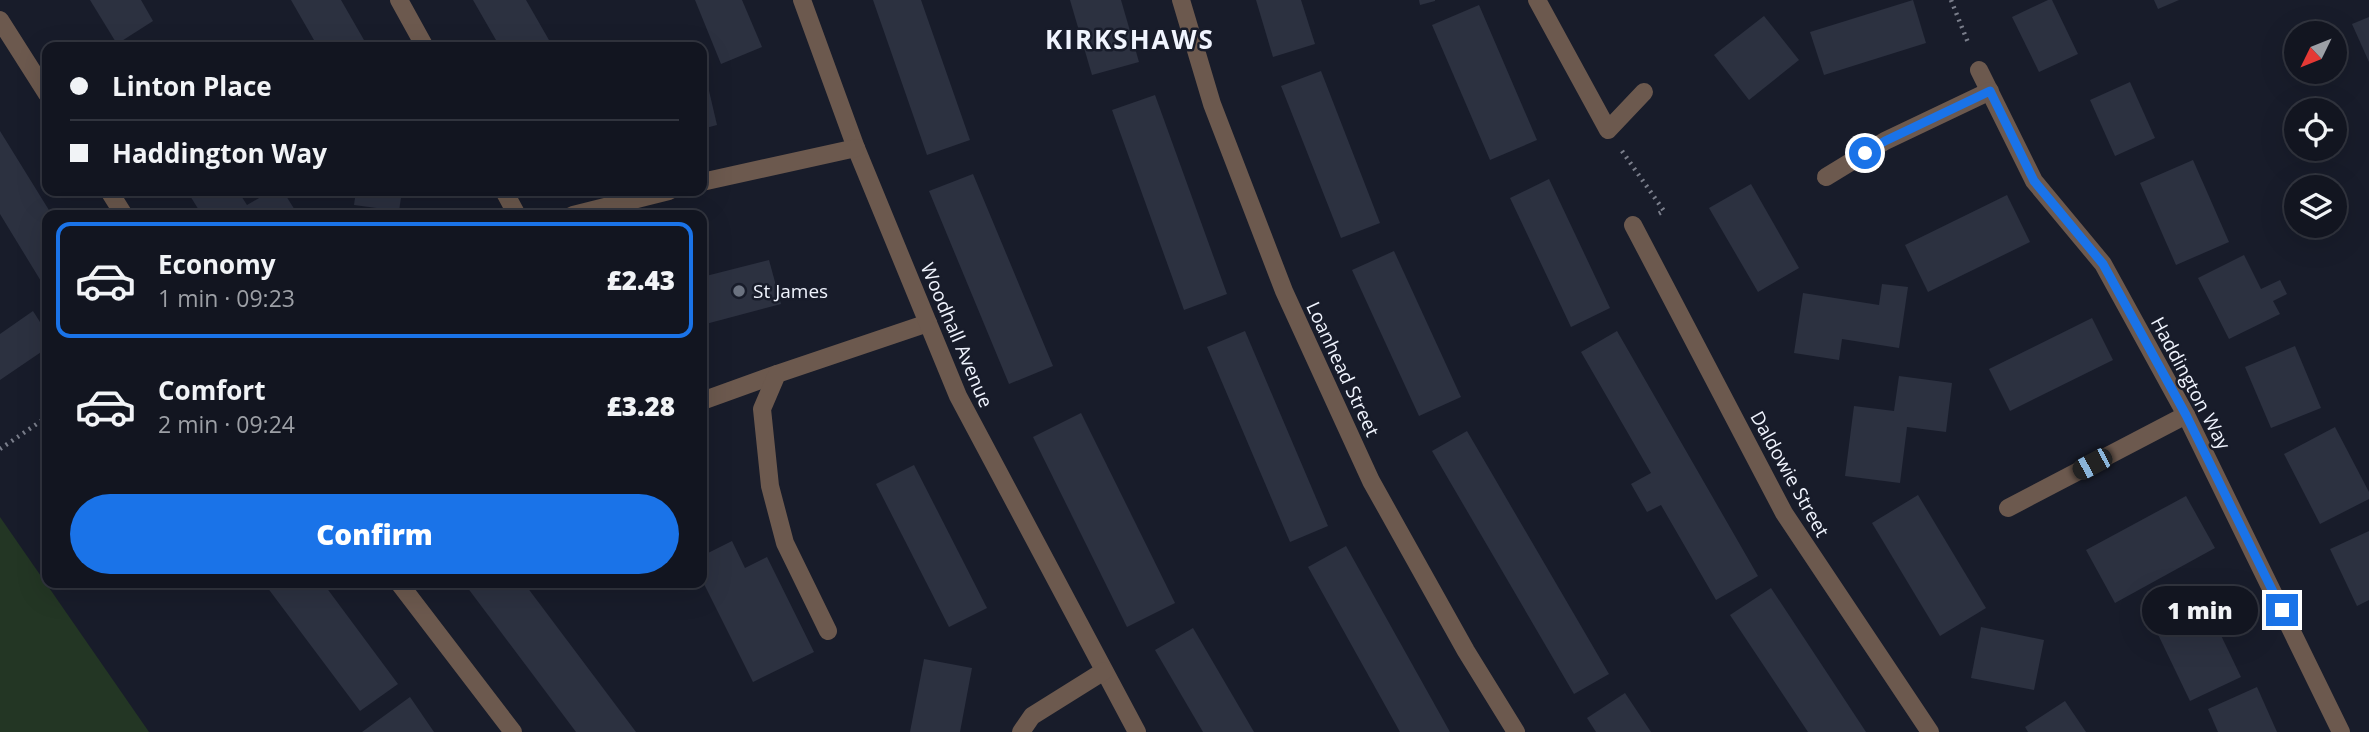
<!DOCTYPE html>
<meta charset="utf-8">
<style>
body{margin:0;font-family:"Open Sans",sans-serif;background:#1b1e29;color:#f1f3f6;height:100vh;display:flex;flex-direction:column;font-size:26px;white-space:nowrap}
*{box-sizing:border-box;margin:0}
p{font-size:23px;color:#9c9fa5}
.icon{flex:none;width:38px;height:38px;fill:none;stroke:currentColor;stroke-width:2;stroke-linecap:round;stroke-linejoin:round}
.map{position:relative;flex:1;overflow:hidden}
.sheet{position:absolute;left:42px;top:210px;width:665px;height:378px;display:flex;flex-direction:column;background:#121520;border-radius:14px;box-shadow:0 7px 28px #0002,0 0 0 2px #31343e}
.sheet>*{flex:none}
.banner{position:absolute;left:42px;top:42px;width:665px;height:154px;border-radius:14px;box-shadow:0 7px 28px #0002,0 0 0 2px #31343e;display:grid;align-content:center;height:154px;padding:0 28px;background:#121520}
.needle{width:46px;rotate:227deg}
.buttons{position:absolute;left:2284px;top:21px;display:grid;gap:14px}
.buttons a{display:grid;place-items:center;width:63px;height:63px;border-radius:50%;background:#121520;box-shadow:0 7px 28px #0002,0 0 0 2px #31343e;font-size:35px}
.end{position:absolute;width:32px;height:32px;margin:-16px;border:9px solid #1a73e8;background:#fff;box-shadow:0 0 0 4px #fff}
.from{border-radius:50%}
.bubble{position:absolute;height:49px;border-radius:24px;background:#121520;box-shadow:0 7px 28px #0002,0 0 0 2px #31343e;font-size:23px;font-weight:800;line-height:49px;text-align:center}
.car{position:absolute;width:21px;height:42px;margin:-21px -10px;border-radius:9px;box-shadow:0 0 5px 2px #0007;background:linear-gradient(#222 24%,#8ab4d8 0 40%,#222 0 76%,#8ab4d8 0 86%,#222 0)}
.banner b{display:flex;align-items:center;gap:24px;height:66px;font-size:26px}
.banner b+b{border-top:2px solid #31343e}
.banner i{width:18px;height:18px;background:#f1f3f6}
ul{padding:12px 0 0;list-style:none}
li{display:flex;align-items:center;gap:21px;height:116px;margin:0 14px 10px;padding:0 14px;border:4px solid transparent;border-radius:14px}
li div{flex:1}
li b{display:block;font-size:26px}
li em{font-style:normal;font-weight:800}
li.on{border-color:#1a73e8}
li>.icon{width:63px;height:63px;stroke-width:1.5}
.cta{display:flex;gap:14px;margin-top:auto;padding:14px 28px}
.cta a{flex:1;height:80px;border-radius:42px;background:#1a73e8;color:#fff;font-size:28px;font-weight:800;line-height:80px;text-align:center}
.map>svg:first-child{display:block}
.green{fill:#233624}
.building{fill:#2c3140}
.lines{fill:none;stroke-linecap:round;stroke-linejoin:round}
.path{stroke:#7a7e8b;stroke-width:4.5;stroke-dasharray:2 5;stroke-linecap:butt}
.lane{stroke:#6c594e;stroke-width:18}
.street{stroke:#6c594e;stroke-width:18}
.route{stroke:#1a73e8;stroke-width:9}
.worship-dot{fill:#6b7280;stroke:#181c2a;stroke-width:2.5}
.labels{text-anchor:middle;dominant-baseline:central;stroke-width:5;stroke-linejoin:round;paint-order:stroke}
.poi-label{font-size:19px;fill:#f0f4fe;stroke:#181c2a;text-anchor:start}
.street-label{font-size:19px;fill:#f0f4fe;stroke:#181c2a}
.district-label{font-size:26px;font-weight:bold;letter-spacing:2px;fill:#f0f4fe;stroke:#181c2a}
</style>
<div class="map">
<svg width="2369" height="732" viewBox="0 0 2369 732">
<rect width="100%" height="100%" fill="#181c2a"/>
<polygon class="green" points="0,517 149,732 0,732"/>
<g class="building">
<polygon points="90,0 141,0 153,21 117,44"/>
<polygon points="291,0 341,0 368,47 318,47"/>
<polygon points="473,0 526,0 553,47 500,47"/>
<polygon points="695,0 742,0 762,47 721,64"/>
<polygon points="873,0 921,0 970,140 927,155"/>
<polygon points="1070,0 1121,0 1139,62 1092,75"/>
<polygon points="1256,0 1301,0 1315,44 1273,57"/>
<polygon points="1419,0 1435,0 1435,1 1420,5"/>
<polygon points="1913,0 1926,43 1824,75 1810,32"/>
<polygon points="2048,0 2052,0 2078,54 2039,72 2012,17"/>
<polygon points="2154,0 2179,0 2158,9"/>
<polygon points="1479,5 1537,140 1490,160 1432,25"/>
<polygon points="1764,16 1799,60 1749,100 1714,55"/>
<polygon points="2369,17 2369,62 2352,24"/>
<polygon points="1321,71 1380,223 1341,238 1281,86"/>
<polygon points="706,78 717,125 702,129 702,79"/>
<polygon points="2130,82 2155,138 2115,156 2090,100"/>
<polygon points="1155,95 1227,294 1184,310 1112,110"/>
<polygon points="0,131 52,215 47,215 47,291 0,214"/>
<polygon points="2193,160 2229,242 2176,265 2140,183"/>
<polygon points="973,174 1053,366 1009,384 929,191"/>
<polygon points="1549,179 1610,308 1571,327 1510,198"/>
<polygon points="1751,184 1799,268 1758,292 1709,208"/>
<polygon points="187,191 238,191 247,205 271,191 283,191 298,215 202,215"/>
<polygon points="356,191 402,191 399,211 354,205"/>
<polygon points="2007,195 2030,242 1928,292 1905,245"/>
<polygon points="1394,251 1461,397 1419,416 1352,270"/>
<polygon points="2244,255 2261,289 2280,280 2287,294 2273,301 2280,314 2229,339 2198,278"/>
<polygon points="769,260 781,304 702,325 702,277"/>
<polygon points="1882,284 1908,287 1899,348 1842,339 1839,360 1794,353 1803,293 1879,305"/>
<polygon points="33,311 47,333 47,348 0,380 0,334"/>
<polygon points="2092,318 2113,360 2010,411 1989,369"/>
<polygon points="1245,331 1328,526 1290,542 1207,347"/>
<polygon points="1617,331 1758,576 1716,600 1661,505 1647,512 1631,484 1651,473 1581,352"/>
<polygon points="2295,346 2321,408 2271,428 2245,367"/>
<polygon points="1899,376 1952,383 1946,432 1907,427 1900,483 1845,476 1854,406 1894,411"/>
<polygon points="1081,413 1175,603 1127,627 1033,437"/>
<polygon points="2335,427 2369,492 2369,499 2320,524 2284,454"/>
<polygon points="1467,431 1609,674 1574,694 1432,451"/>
<polygon points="914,465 987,608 949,627 876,484"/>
<polygon points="1918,495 1986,608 1940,636 1872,523"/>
<polygon points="2186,496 2215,548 2115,603 2086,550"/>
<polygon points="2369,531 2369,600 2357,606 2330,549"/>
<polygon points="732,541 745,568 767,557 814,652 753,682 702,580 702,556"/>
<polygon points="1346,546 1450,732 1400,732 1308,567"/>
<polygon points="264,583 323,583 398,684 360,711"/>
<polygon points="464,583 524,583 636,732 576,732"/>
<polygon points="1771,588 1866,732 1808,732 1730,615"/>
<polygon points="2203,598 2241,677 2190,701 2152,622"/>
<polygon points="1981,627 2044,640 2034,690 1971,678"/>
<polygon points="1193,628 1254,732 1203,732 1155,650"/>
<polygon points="924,659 972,668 960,732 910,732"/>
<polygon points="2257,687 2277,732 2218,732 2208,709"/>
<polygon points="1625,693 1651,732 1596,732 1587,718"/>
<polygon points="410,697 434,732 362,732"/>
<polygon points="2065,701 2086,732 2028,732 2025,727"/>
</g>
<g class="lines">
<g class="path">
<polyline points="1951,0 1969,45"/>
<polyline points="1622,151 1664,211 1656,215"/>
<polyline points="0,449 47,417"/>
</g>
<g class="lane">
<polyline points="702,401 777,374"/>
<polyline points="828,631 785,543 770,486 762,409 777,374 928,323"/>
</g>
<g class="street">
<polyline points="399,0 425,47"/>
<polyline points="802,0 856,148 958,396 1137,732"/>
<polyline points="1181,0 1212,104 1284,291 1371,481 1466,651 1516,732"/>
<polyline points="1537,0 1608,130 1644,92"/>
<polyline points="0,20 47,94"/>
<polyline points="1979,70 2034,181 2103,264 2186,415 2341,732"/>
<polyline points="1826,177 1885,141 1990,91"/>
<polyline points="702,182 856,148"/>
<polyline points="109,191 124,215"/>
<polyline points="504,191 517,215"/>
<polyline points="573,215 669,191"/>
<polyline points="1633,225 1784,513 1930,732"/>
<polyline points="2008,508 2186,415"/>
<polyline points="399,583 513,732"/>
<polyline points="1021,732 1032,716 1104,671"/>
</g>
</g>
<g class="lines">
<polyline class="route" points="1865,153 1885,141 1990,91 2034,181 2103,264 2186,415 2282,610"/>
</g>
<circle class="worship-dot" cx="739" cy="291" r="7"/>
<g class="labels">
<g class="poi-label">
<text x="753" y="291">St James</text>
</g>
<g class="street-label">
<text transform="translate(957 335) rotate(67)">Woodhall Avenue</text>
<text transform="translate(1343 369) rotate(65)">Loanhead Street</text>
<text transform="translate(2191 383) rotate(62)">Haddington Way</text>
<text transform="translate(1790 474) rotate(61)">Daldowie Street</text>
</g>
<g class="district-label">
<text x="1130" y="39">KIRKSHAWS</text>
</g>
</g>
</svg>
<div class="buttons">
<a><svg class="needle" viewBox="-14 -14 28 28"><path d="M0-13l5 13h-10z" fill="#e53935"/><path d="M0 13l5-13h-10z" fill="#9c9fa5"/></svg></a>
<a><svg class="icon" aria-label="locate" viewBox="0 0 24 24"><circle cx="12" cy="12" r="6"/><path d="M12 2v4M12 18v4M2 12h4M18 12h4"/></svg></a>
<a><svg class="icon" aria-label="layers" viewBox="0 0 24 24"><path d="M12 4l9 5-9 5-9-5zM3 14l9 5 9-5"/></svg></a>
</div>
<i class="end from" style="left:1865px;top:153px"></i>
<i class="end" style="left:2282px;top:610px"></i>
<div class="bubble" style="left:2142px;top:586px;width:116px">1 min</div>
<i class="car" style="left:2092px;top:464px;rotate:242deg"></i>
<div class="banner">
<b><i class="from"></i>Linton Place</b>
<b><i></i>Haddington Way</b>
</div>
<section class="sheet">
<ul>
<li class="on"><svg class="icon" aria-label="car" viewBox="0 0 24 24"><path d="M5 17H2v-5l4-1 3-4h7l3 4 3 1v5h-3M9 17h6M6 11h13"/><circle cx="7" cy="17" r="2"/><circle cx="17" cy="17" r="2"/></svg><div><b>Economy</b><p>1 min · 09:23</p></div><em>£2.43</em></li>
<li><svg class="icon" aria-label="car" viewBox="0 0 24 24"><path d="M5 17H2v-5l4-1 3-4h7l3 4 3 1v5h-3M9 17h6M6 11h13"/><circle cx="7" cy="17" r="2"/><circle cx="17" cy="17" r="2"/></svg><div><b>Comfort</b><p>2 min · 09:24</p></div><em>£3.28</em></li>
</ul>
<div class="cta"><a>Confirm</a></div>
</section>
</div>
